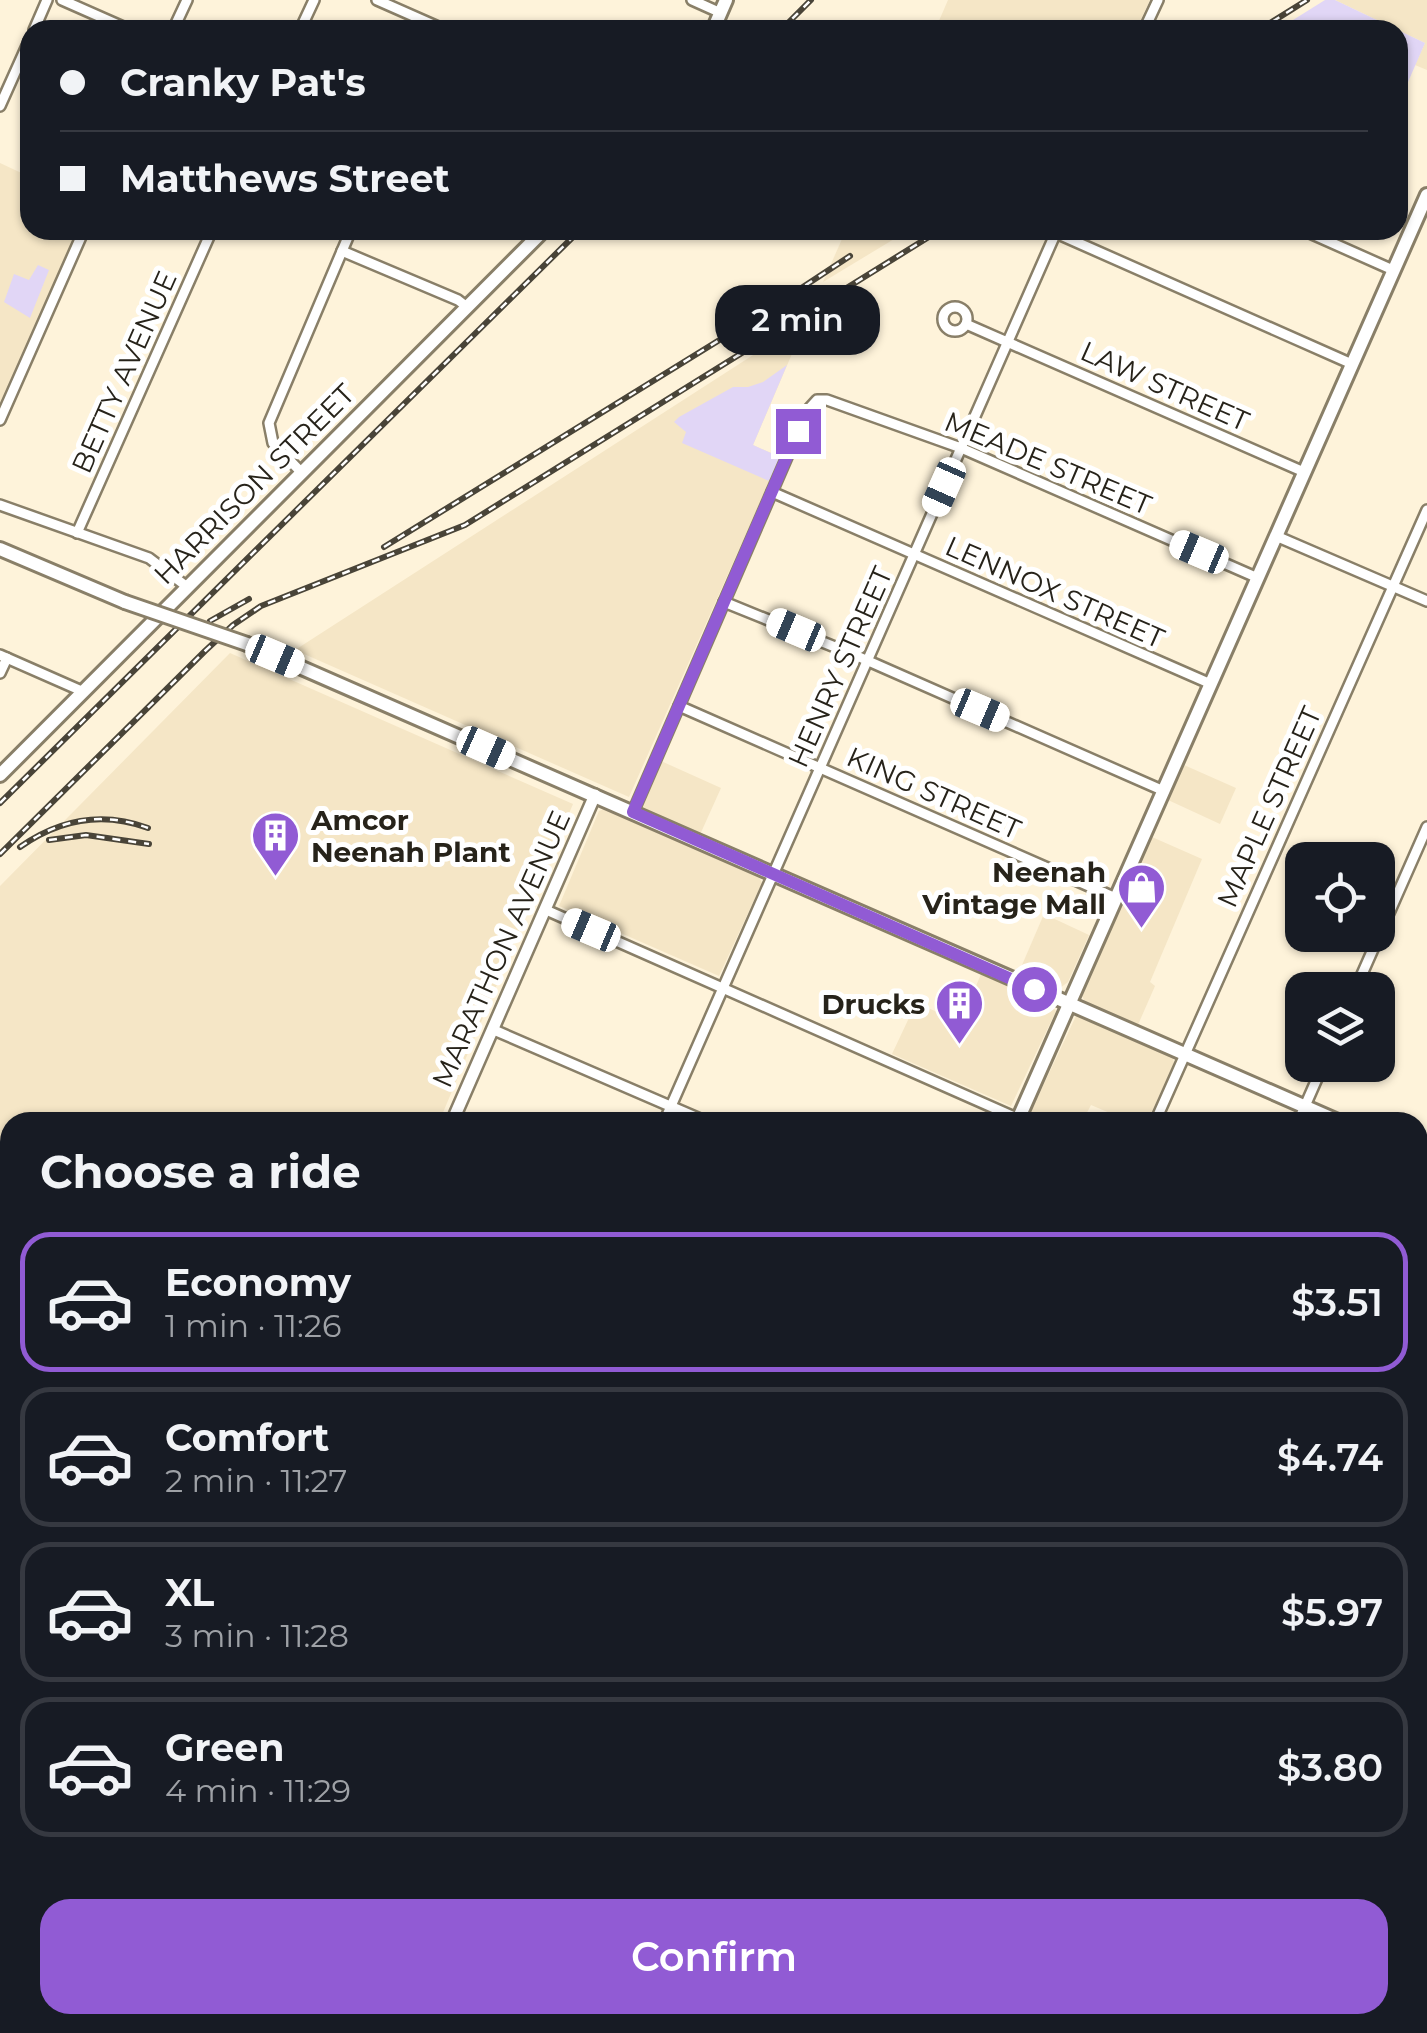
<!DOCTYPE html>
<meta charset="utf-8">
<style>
body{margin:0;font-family:Montserrat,sans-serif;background:#20242c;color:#f1f3f6;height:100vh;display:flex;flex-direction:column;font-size:38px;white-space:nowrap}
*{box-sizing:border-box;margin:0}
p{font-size:32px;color:#9ea1a6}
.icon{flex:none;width:55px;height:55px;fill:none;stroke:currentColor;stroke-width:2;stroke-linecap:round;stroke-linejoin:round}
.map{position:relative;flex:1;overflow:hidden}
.details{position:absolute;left:0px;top:1112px;width:1428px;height:922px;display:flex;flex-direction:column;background:#171b24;border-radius:30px 30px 0 0;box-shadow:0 2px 8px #0004}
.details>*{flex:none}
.guide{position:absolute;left:20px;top:20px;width:1388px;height:220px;border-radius:30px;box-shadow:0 2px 8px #0004;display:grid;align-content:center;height:220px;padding:0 40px;background:#171b24}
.fabs{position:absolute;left:1285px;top:842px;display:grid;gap:20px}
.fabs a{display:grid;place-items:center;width:110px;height:110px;border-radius:20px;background:#171b24;box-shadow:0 2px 8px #0004;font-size:50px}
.end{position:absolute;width:45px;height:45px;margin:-22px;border:12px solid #915bd4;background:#fff;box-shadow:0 0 0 5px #fff}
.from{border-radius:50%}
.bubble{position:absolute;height:70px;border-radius:30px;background:#171b24;box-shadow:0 2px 8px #0004;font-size:32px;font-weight:600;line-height:70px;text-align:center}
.car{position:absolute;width:30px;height:60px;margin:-30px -15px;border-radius:12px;box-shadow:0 0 8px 2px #0007;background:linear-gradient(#fff 24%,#345 0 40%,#fff 0 76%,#345 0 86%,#fff 0)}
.guide b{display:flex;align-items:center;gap:35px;height:95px;font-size:38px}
.guide b+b{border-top:2px solid #363941}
.guide i{width:25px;height:25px;background:#f1f3f6}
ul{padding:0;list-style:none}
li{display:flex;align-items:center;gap:30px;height:140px;margin:0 20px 15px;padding:0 20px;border:5px solid #363941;border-radius:30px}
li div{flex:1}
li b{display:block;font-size:38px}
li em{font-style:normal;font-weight:600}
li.active{border-color:#915bd4}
li>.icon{width:90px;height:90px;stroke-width:1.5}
h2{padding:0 40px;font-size:45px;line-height:120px}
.cta{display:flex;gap:20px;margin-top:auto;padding:20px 40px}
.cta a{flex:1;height:115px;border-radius:30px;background:#915bd4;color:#fff;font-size:40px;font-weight:600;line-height:115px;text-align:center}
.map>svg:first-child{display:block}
.built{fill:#f5e6c6}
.green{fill:#e1d6f6}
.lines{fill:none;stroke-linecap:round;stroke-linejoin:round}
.minor-casing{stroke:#897f68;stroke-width:14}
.tertiary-casing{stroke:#897f68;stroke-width:16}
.secondary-casing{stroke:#897f68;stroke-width:18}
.minor{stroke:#fff;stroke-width:9}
.tertiary{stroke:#fff;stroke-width:11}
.secondary{stroke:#fff;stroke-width:12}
.rail-casing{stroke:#494438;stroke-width:6}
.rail{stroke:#fff;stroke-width:2.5;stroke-dasharray:8;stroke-linecap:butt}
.secondary-bridge-casing{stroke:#897f68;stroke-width:18;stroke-linecap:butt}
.secondary-bridge{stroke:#fff;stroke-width:12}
.route{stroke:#915bd4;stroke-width:12}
.labels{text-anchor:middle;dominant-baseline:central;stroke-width:10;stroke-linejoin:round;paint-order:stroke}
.street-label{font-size:28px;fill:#27231a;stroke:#fff}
.poi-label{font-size:28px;font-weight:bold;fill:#27231a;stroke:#fff;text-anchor:end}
</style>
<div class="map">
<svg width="1427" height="2033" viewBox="0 0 1427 2033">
<rect width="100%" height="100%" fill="#fef3da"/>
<g class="built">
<polygon points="948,0 1150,0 1136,30 935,30"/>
<polygon points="1335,0 1427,0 1427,70 1415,65 1425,43"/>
<polygon points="0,163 30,177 30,230 77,230 0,405"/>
<polygon points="846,230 909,230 823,282"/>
<polygon points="806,321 753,445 780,457 629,797 295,650"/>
<polygon points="230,653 573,804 439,1122 10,1122 10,1177 5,1175 0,1187 0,886"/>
<polygon points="661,761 721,788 694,848 759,877 762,883 719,976 559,906 599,811 606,808 636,820"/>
<polygon points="1184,765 1236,788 1220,824 1168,800"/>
<polygon points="1152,837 1202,859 1150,982 1155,986 1137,1027 1086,1004 1082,996"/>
<polygon points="1044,914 1089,935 1068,982 1060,988 1019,972"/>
<polygon points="981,974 1052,1006 1056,1011 1011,1106 892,1054 916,1003 961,1022"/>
<polygon points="1076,1016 1173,1058 1174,1063 1147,1122 1131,1122 1091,1105 1082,1122 1026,1122"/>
<polygon points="260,2025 411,2025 429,2033 256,2033"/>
<polygon points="505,2025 608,2025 605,2033 501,2033"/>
</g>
<g class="green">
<polygon points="1325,0 1335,0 1425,43 1398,105 1398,30 1277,30"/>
<polygon points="38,265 49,270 30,318 4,302 14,274 29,280"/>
<polygon points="787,365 753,445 780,457 769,481 682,443 686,432 674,422 679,417 733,387 748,387 763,382"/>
<polygon points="0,1667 10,1671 10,1817 0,1841"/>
<polygon points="0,1863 10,1866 10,1932 0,1928"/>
</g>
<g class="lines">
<defs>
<g id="minor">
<polyline points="62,0 130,30"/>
<polyline points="377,0 445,30"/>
<polyline points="692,0 721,13"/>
<polyline points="34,30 47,0"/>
<polyline points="173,30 187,0"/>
<polyline points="300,30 314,0"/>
<polyline points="1144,30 1158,0"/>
<polyline points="0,106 30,39"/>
<polyline points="1303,230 1393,270"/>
<polyline points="1056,233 1352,364"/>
<polyline points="342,251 458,300 467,307"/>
<circle cx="955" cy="319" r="12"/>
<polyline points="966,324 1304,472"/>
<polyline points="0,420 84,230"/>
<polyline points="301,472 273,443 269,423 351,230"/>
<polyline points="772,492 1211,684"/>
<polyline points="0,505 149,558 186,586"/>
<polyline points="77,533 212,230"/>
<polyline points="1276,536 1427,601"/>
<polyline points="724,602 857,656 1164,791"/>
<polyline points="0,655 84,692"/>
<polyline points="0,673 7,658"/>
<polyline points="679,706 1116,898"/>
<polyline points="633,812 807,411 817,400 827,400 961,448 1258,578"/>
<polyline points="546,910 1019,1119"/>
<polyline points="1355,990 1427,827"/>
<polyline points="494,1030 707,1122"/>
<polyline points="664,1122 1057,230"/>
<polyline points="1155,1122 1427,510"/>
<polyline points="1298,1122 1323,1065"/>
<polyline points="1418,1273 1427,1278"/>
<polyline points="1418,1388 1427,1392"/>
<polyline points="1418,1512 1427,1516"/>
<polyline points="1418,1680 1427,1658"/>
<polyline points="1418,1887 1427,1880"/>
<polyline points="0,1937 10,1942"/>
<polyline points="753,2033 756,2025"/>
<polyline points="940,2033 940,2025"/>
</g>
<g id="tertiary">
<polyline points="452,1122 595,795"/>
<polyline points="1418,1445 1427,1437"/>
<polyline points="0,1658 10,1663"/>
<polyline points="1295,2025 1298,2033"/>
<polyline points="55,2033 58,2025"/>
</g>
<g id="secondary">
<polyline points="713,30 726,0"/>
<polyline points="0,549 125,602"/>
<polyline points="247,644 1340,1122"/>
<polyline points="0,775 544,230"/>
<polyline points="1017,1122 1427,195"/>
<polyline points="1418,1157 1427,1161"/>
<polyline points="616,2033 619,2025"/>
</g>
</defs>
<use href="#minor" class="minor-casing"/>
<use href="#tertiary" class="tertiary-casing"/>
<use href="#secondary" class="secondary-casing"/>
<use href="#minor" class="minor"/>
<use href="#tertiary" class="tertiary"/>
<use href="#secondary" class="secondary"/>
<defs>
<g id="rail">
<polyline points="781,30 811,0"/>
<polyline points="1259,30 1307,0"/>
<polyline points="384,547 768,310 850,256"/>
<polyline points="210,621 249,599"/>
<polyline points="0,803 580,230"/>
<polyline points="49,840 86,835 149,844"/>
<path d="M20 847C60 819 102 811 148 828"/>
<polyline points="0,854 205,651 233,625 261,606 465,525 940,230"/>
</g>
</defs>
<use href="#rail" class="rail-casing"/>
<use href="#rail" class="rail"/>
<defs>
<polyline id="secondary-bridge" points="125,602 247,644"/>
</defs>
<use href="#secondary-bridge" class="secondary-bridge-casing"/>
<use href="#secondary-bridge" class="secondary-bridge"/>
</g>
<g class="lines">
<polyline class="route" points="798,431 633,812 1034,989"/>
</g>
<defs>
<symbol id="building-pin" viewBox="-11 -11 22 30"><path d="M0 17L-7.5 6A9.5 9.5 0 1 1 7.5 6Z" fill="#915bd4" stroke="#fff"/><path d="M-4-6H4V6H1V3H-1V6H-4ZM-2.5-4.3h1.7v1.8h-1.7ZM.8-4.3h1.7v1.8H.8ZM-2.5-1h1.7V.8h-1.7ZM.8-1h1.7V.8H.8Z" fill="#fff"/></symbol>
<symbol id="shop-pin" viewBox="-11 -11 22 30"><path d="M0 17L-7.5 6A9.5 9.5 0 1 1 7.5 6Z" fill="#915bd4" stroke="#fff"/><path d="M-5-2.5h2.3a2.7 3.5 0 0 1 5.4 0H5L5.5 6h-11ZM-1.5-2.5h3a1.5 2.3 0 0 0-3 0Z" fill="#fff"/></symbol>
</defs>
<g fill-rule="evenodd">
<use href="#building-pin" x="248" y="808" width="55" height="75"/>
<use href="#shop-pin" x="1114" y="860" width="55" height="75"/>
<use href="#building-pin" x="932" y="976" width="55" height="75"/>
</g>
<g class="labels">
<g class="street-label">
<text transform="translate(124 372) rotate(-66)">BETTY AVENUE</text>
<text transform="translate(1165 386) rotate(24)">LAW STREET</text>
<text transform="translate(1048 463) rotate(23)">MEADE STREET</text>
<text transform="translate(254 484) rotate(-45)">HARRISON STREET</text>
<text transform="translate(1055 592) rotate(24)">LENNOX STREET</text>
<text transform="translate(840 667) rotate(-66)">HENRY STREET</text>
<text transform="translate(934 793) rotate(24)">KING STREET</text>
<text transform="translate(1269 807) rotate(-66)">MAPLE STREET</text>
<text transform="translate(501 949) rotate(-66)">MARATHON AVENUE</text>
</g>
<g class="poi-label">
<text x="311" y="820" text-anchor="start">Amcor<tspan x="311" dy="32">Neenah Plant</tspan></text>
<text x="1106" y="872">Neenah<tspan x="1106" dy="32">Vintage Mall</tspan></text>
<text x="925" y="1004">Drucks</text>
</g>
</g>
</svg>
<div class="fabs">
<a><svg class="icon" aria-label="locate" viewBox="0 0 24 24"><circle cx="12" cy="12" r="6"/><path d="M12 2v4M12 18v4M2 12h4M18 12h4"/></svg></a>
<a><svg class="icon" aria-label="layers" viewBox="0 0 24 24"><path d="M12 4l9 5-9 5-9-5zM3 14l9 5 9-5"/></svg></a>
</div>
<i class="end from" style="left:1034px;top:989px"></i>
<i class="end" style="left:798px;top:431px"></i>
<div class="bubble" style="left:715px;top:285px;width:165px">2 min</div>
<i class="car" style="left:944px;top:487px;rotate:204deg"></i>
<i class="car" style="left:1199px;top:552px;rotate:293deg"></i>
<i class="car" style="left:796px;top:630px;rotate:293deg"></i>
<i class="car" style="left:275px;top:656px;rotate:113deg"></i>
<i class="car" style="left:980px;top:710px;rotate:113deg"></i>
<i class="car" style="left:486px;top:748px;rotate:114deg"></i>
<i class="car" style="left:591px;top:930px;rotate:293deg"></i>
<div class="guide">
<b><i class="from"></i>Cranky Pat's</b>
<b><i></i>Matthews Street</b>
</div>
<section class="details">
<h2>Choose a ride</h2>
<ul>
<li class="active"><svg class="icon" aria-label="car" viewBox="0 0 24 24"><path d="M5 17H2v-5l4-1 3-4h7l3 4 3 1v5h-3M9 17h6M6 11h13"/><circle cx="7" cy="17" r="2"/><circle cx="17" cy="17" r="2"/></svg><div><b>Economy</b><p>1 min · 11:26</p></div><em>$3.51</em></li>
<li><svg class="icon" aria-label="car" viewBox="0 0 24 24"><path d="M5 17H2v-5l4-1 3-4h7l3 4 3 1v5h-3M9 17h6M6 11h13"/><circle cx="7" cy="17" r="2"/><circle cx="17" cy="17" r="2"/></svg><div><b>Comfort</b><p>2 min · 11:27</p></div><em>$4.74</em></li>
<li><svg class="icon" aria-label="car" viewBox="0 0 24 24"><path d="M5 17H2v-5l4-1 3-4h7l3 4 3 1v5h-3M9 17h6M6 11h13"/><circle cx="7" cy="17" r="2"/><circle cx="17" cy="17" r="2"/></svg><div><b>XL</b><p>3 min · 11:28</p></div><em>$5.97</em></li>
<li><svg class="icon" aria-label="car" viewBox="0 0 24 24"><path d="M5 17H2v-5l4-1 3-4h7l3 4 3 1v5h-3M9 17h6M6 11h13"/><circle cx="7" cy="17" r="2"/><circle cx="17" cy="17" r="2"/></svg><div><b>Green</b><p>4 min · 11:29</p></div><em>$3.80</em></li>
</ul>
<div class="cta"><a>Confirm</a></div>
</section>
</div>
